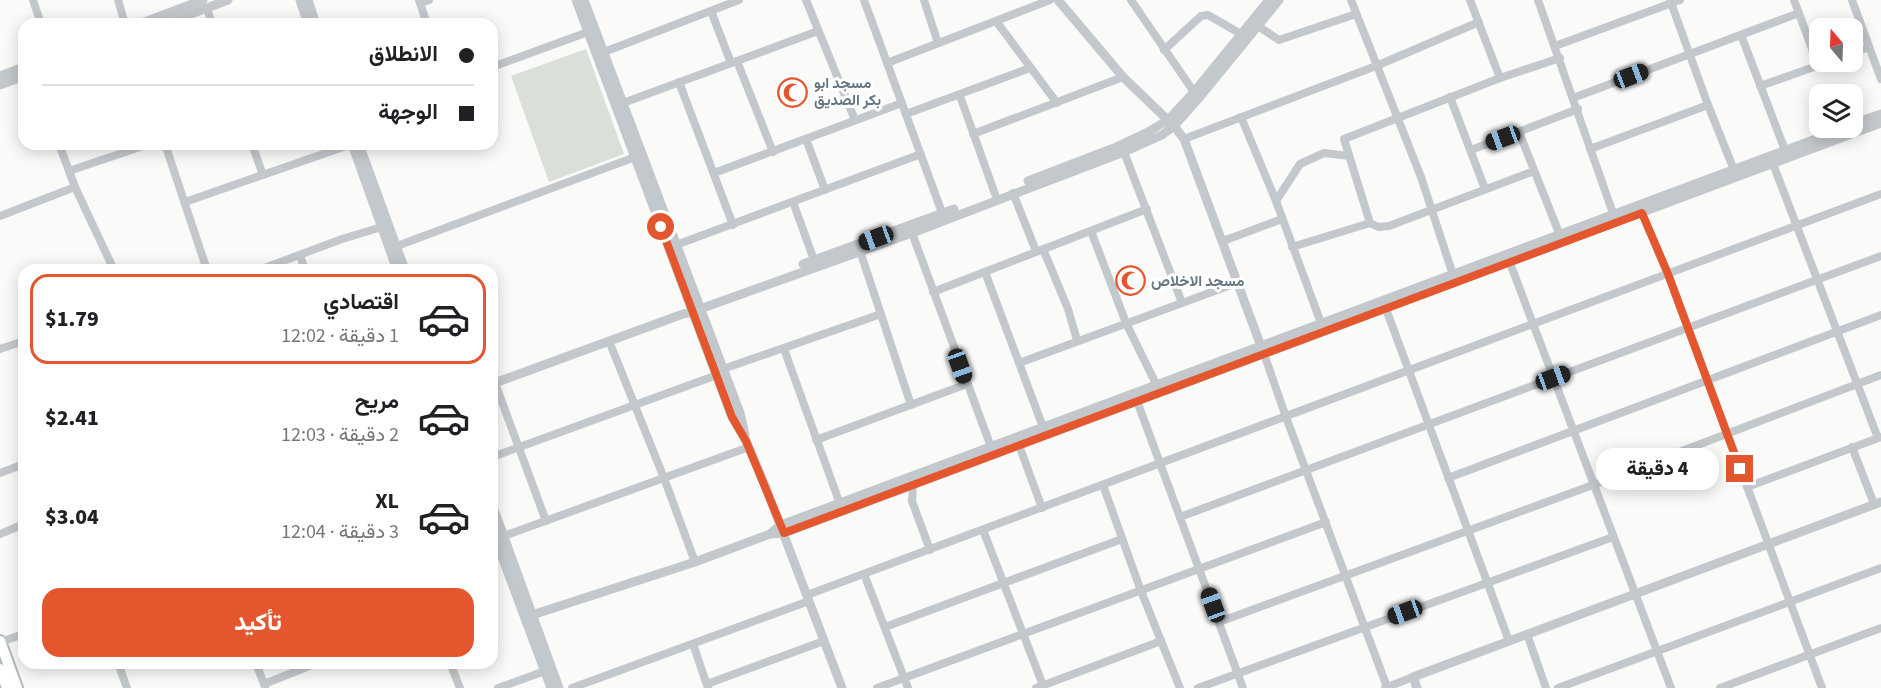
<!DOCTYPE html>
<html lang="ar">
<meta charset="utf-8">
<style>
body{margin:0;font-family:"Source Sans 3",Vazirmatn,sans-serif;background:#f2f2f2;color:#202124;direction:rtl;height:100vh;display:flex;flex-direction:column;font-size:22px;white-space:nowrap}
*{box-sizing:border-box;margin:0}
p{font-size:20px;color:#757577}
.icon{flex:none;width:33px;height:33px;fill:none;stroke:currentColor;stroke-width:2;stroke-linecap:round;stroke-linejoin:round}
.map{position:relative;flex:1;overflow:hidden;direction:ltr}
.details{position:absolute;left:18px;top:264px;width:480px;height:405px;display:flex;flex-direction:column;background:#fff;border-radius:18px;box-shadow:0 3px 15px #0003;direction:rtl}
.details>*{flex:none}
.guide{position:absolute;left:18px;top:18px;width:480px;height:132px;border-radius:18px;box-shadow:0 3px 15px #0003;direction:rtl;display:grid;align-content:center;height:132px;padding:0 24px;background:#fff}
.needle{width:39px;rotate:341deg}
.tools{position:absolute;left:1809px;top:18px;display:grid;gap:12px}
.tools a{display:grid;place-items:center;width:54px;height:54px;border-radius:12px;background:#fff;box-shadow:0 3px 15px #0003;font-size:30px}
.end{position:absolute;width:27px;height:27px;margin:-14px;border:8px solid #e4572e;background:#fff;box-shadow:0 0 0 3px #fff}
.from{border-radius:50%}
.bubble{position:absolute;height:42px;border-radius:18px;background:#fff;box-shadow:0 3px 15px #0003;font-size:20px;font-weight:800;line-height:42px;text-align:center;direction:rtl}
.car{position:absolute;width:18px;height:36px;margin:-18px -9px;border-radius:8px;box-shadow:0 0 4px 2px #0007;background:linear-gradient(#222 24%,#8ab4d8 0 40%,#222 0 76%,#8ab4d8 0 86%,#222 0)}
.guide b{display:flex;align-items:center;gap:21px;height:57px;font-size:22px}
.guide b+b{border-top:2px solid #e0e0e0}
.guide i{width:15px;height:15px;background:#202124}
ul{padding:10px 0 0;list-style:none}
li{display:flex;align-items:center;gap:18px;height:90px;margin:0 12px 9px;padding:0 12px;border:3px solid transparent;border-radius:18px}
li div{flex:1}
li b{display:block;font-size:22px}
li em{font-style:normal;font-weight:800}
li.on{border-color:#e4572e}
li>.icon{width:54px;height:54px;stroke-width:1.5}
.cta{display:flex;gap:12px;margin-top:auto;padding:12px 24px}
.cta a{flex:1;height:69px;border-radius:18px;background:#e4572e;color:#fff;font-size:24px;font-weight:800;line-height:69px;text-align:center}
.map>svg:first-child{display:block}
.garden{fill:#dadfd7}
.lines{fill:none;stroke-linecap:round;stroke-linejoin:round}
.secondary-casing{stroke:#b3babf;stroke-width:14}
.minor{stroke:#c3c8cc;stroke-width:8}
.tertiary{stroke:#c3c8cc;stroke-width:9}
.secondary{stroke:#fff;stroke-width:10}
.route{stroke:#e4572e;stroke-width:8}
.labels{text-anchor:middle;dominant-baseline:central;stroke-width:6;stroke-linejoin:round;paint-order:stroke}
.poi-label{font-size:15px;font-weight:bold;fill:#657683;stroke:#fff;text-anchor:start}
</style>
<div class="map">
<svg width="1881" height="688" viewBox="0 0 1881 688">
<rect width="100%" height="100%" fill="#fafaf8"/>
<polygon class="garden" points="586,49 624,154 549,182 511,76"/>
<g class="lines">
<defs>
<g id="secondary">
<polyline points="0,641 17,688"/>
<polyline points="0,669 7,688"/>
</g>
</defs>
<use href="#secondary" class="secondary-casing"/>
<g class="minor">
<polyline points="33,0 41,24"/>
<polyline points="118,0 125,24"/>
<polyline points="419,0 427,24"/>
<polyline points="806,0 855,120"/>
<polyline points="864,0 944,218"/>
<polyline points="924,0 938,43"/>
<polyline points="1131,0 1196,95"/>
<polyline points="1351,0 1421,177 1453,275"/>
<polyline points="1470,0 1500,78"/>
<polyline points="1538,0 1615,219"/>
<polyline points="1670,0 1708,105 1734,170"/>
<polyline points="1794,0 1818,65"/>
<polyline points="1852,0 1881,79"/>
<polyline points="420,3 429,0"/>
<polyline points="207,8 212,24"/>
<polyline points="711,11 731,63"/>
<polyline points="996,21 1057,103"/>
<polyline points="1258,26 1279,40 1356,14"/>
<polyline points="1741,35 1785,150"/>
<polyline points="1555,46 1680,0"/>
<polyline points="1164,50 1201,16 1208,15 1241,34"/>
<polyline points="604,52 739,0"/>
<polyline points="1852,53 1869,47"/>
<polyline points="737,61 773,152"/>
<polyline points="887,63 1050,0"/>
<polyline points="492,67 588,32"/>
<polyline points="679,82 733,225"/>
<polyline points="1760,86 1828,62"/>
<polyline points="960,96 995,194"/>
<polyline points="1450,97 1485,189"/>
<polyline points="1573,98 1799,13"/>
<polyline points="623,103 818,31"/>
<polyline points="906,114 1030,68"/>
<polyline points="1241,117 1276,201 1321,323"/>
<polyline points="1519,132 1559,233"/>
<polyline points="973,134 1123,77"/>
<polyline points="806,139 825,190"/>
<polyline points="1184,139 1376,66 1479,22"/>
<polyline points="59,144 75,187 114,270"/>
<polyline points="165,144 207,270"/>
<polyline points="252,144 263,175"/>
<polyline points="1590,149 1708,105"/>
<polyline points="1471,150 1578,109"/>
<polyline points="1124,152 1182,303"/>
<polyline points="1773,164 1878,438"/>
<polyline points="69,171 149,144"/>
<polyline points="1534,171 1389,226 1378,227 1370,223 1344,139 1500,78 1560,58"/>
<polyline points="714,173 902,103"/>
<polyline points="1013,193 1036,251"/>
<polyline points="1276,201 1300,164 1324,153 1349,156"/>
<polyline points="185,202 352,144"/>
<polyline points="793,202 814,260"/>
<polyline points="1639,207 1668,274 1822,688"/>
<polyline points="0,216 75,187"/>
<polyline points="1091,231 1126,323 1156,384"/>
<polyline points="912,233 991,447"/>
<polyline points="1223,241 1282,219"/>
<polyline points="676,245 921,154"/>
<polyline points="397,246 635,157"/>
<polyline points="1292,247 1370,223"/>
<polyline points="1043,249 1068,309 1077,340"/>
<polyline points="860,251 911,405"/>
<polyline points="300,255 305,270"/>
<polyline points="1510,263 1671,688"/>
<polyline points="259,270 342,239 385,226"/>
<polyline points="985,272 1043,427"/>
<polyline points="933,292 1147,209"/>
<polyline points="1386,309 1509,641"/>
<polyline points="609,341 664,478 695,562"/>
<polyline points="0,349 24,341"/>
<polyline points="784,349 840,504"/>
<polyline points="1264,354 1286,417 1387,687"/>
<polyline points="1019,363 1239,282"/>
<polyline points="723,369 881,314"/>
<polyline points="495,383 546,521"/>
<polyline points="1137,401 1243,688"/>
<polyline points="816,440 967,384"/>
<polyline points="1019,445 1042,508"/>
<polyline points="1852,447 1874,504"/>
<polyline points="492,457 717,375"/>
<polyline points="0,473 24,464"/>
<polyline points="1448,478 1881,315"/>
<polyline points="913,485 912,501 930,550"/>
<polyline points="1103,485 1141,591 1180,688"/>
<polyline points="1747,487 1881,437"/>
<polyline points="1180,517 1881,256"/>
<polyline points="983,530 1044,688"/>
<polyline points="0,534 24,524"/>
<polyline points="504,536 749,447"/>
<polyline points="864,574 908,688"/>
<polyline points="807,595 1881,194"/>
<polyline points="1219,622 1593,485 1881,375"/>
<polyline points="885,627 1122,539"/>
<polyline points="1527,634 1546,688"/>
<polyline points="0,642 24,634"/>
<polyline points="693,644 708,688"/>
<polyline points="118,663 127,688"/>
<polyline points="256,663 265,687"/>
<polyline points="450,663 460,688"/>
<polyline points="264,684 317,663"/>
<polyline points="707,684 824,641"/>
<polyline points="498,688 545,671"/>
<polyline points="572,688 809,601"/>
<polyline points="877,688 1326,522"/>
<polyline points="1036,688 1161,641"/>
<polyline points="1198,688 1613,537"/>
<polyline points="1385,688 1413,677"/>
<polyline points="1558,688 1881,568"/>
<polyline points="1720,688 1881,628"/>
</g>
<g class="tertiary">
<polyline points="300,0 308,24"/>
<polyline points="308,0 316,24"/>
<polyline points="576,0 732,417 746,441 766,488 842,688"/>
<polyline points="584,0 740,413 745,435"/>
<polyline points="1058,0 1123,77 1174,126 1184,139 1262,349"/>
<polyline points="139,24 203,0"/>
<polyline points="164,24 228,0"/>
<polyline points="0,76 24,67"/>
<polyline points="0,85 24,76"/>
<polyline points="1852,124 1881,114"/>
<polyline points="352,144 397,270"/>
<polyline points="359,144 405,270"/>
<polyline points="1028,181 1114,148 1148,132 1168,120 1194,92 1269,0"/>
<polyline points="803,264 954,209"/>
<polyline points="700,309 912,233 1124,152 1162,135 1174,126 1199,98 1279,0"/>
<polyline points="492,384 683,314 693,312"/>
<polyline points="492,504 559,688"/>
<polyline points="492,530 551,688"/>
<polyline points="770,534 781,525 1845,128"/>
<polyline points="532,615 695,562 770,534 784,533 1881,123"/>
<polyline points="1417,688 1413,677 1881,502"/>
</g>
<use href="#secondary" class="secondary"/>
</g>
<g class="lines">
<polyline class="route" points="661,227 732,417 746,441 784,533 1642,213 1668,274 1740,469"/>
</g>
<defs>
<symbol id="mosque-ring" viewBox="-11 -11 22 22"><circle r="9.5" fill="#fff" stroke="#e4572e" stroke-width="1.5"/><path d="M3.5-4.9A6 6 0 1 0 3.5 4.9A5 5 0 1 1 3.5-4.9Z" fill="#e4572e"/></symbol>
</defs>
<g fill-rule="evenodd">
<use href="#mosque-ring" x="776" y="76" width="33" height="33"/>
<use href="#mosque-ring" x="1114" y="264" width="33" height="33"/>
</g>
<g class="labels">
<g class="poi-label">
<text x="814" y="83">مسجد ابو<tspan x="814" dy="17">بكر الصديق</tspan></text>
<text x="1151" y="281">مسجد الاخلاص</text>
</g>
</g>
</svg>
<div class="tools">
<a><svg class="needle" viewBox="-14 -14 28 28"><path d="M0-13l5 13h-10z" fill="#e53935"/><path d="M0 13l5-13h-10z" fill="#757577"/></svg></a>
<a><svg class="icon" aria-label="layers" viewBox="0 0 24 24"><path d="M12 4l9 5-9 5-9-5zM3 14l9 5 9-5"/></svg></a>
</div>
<i class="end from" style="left:661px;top:227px"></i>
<i class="end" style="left:1740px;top:469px"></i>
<div class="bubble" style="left:1596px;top:448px;width:123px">4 دقيقة</div>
<i class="car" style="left:1631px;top:76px;rotate:69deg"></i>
<i class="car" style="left:1503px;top:138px;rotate:250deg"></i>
<i class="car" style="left:876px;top:238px;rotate:250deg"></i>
<i class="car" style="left:960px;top:366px;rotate:160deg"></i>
<i class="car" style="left:1553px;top:378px;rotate:70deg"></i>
<i class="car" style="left:1213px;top:605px;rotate:340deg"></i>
<i class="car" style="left:1405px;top:612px;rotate:250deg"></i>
<div class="guide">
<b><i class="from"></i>الانطلاق</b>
<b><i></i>الوجهة</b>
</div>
<section class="details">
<ul>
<li class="on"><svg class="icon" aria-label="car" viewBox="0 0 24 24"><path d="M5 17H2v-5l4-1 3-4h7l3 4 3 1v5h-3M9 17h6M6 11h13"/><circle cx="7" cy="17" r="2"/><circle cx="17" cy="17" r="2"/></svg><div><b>اقتصادي</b><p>1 دقيقة · 12:02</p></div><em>$1.79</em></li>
<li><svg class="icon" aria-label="car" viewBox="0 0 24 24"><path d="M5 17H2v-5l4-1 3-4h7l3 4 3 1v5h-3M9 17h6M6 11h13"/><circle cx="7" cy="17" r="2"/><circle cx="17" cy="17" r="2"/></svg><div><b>مريح</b><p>2 دقيقة · 12:03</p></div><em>$2.41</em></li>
<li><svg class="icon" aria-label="car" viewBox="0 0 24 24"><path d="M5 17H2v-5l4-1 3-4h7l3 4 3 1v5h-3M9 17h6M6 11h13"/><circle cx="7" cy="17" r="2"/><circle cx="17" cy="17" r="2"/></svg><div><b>XL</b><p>3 دقيقة · 12:04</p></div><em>$3.04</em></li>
</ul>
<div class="cta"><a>تأكيد</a></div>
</section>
</div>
